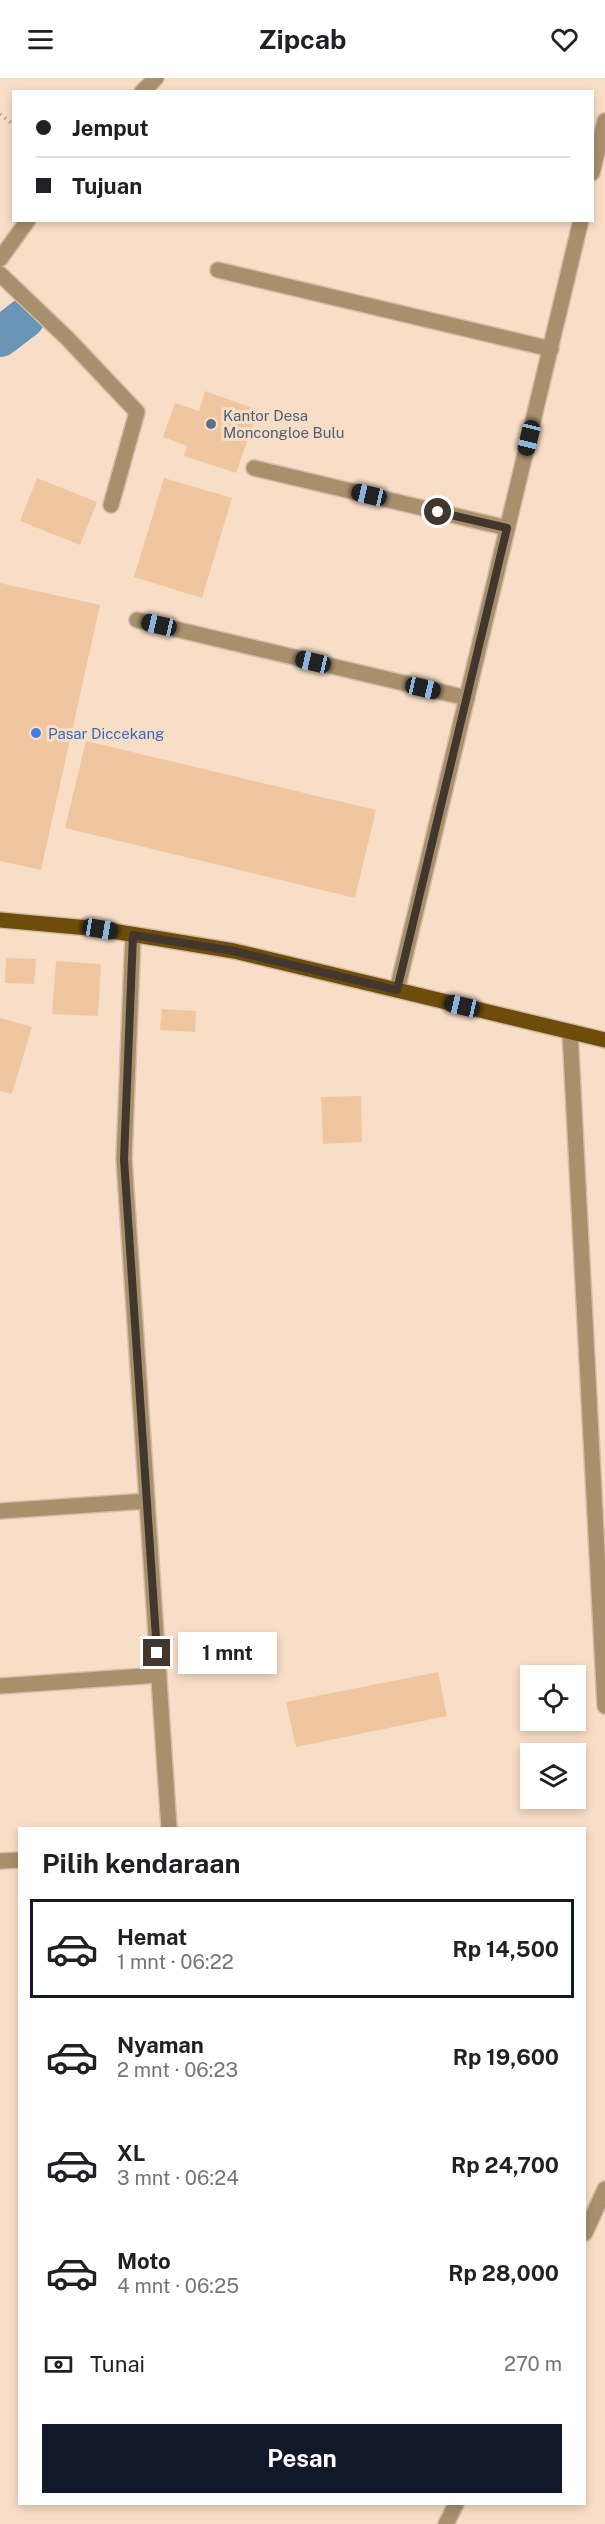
<!DOCTYPE html>
<html lang="id">
<meta charset="utf-8">
<style>
body{margin:0;font-family:"Public Sans",sans-serif;background:#f2f2f2;color:#202124;height:100vh;display:flex;flex-direction:column;font-size:22px;white-space:nowrap}
*{box-sizing:border-box;margin:0}
p{font-size:20px;color:#757577}
.icon{flex:none;width:33px;height:33px;fill:none;stroke:currentColor;stroke-width:2;stroke-linecap:round;stroke-linejoin:round}
.map{position:relative;flex:1;overflow:hidden}
.side{position:absolute;left:18px;top:1749px;width:568px;height:678px;display:flex;flex-direction:column;background:#fff;border-radius:0px;box-shadow:0 3px 9px #0003}
.side>*{flex:none}
.top-card{position:absolute;left:12px;top:12px;width:582px;height:132px;border-radius:0px;box-shadow:0 3px 9px #0003;display:grid;align-content:center;height:132px;padding:0 24px;background:#fff}
.fabs{position:absolute;left:520px;top:1587px;display:grid;gap:12px}
.fabs a{display:grid;place-items:center;width:66px;height:66px;border-radius:0px;background:#fff;box-shadow:0 3px 9px #0003;font-size:30px}
.end{position:absolute;width:27px;height:27px;margin:-14px;border:8px solid #42372e;background:#fff;box-shadow:0 0 0 3px #fff}
.from{border-radius:50%}
.bubble{position:absolute;height:42px;border-radius:0px;background:#fff;box-shadow:0 3px 9px #0003;font-size:20px;font-weight:700;line-height:42px;text-align:center}
.car{position:absolute;width:18px;height:36px;margin:-18px -9px;border-radius:8px;box-shadow:0 0 4px 2px #0007;background:linear-gradient(#222 24%,#8ab4d8 0 40%,#222 0 76%,#8ab4d8 0 86%,#222 0)}
.top-card b{display:flex;align-items:center;gap:21px;height:57px;font-size:22px}
.top-card b+b{border-top:2px solid #e0e0e0}
.top-card i{width:15px;height:15px;background:#202124}
ul{padding:0;list-style:none}
li{display:flex;align-items:center;gap:18px;height:99px;margin:0 12px 9px;padding:0 12px;border:3px solid transparent;border-radius:0px}
li div{flex:1}
li b{display:block;font-size:22px}
li em{font-style:normal;font-weight:700}
li.on{border-color:#111827}
li>.icon{width:54px;height:54px;stroke-width:1.5}
h2{padding:0 24px;font-size:27px;line-height:72px}
.pay{display:flex;align-items:center;gap:15px;height:66px;padding:0 24px;font-size:22px}
.pay p{margin-inline-start:auto}
.button{display:flex;gap:12px;margin-top:auto;padding:12px 24px}
.button a{flex:1;height:69px;border-radius:0px;background:#111827;color:#fff;font-size:24px;font-weight:700;line-height:69px;text-align:center}
header{display:flex;justify-content:space-between;align-items:center;height:78px;padding:0 24px;background:#fff;font-size:27px;font-weight:700}
.map>svg:first-child{display:block}
.lines{fill:none;stroke-linecap:round;stroke-linejoin:round}
.canal{stroke:#6995b6;stroke-width:40}
.building{fill:#f0c6a0}
.minor-casing{stroke:#d4bda8;stroke-width:18}
.major-casing{stroke:#d4bda8;stroke-width:18}
.path{stroke:#b8a391;stroke-width:4;stroke-dasharray:1.5 4.5;stroke-linecap:butt}
.minor{stroke:#a8906c;stroke-width:15}
.major{stroke:#6e4c0a;stroke-width:15}
.route{stroke:#42372e;stroke-width:8}
.service-dot{fill:#5c6f8a;stroke:#f9dec7;stroke-width:2}
.shop-dot{fill:#3f7fe0;stroke:#f9dec7;stroke-width:2}
.labels{text-anchor:middle;dominant-baseline:central;stroke-width:6;stroke-linejoin:round;paint-order:stroke}
.service-label{font-size:15px;fill:#4e5e75;stroke:#f9dec7;text-anchor:start}
.shop-label{font-size:15px;fill:#366cbe;stroke:#f9dec7;text-anchor:start}
</style>
<header><svg class="icon" aria-label="menu" viewBox="0 0 24 24"><path d="M4 6h16M4 12h16M4 18h16"/></svg>Zipcab<svg class="icon" aria-label="heart" viewBox="0 0 24 24"><path d="M12 20l-8-8c-3-5 5-10 8-4 3-6 11-1 8 4z"/></svg></header>
<div class="map">
<svg width="605" height="2446" viewBox="0 0 605 2446">
<rect width="100%" height="100%" fill="#f9dec7"/>
<g class="lines">
<polyline class="canal" points="0,259 25,240"/>
</g>
<g class="building">
<polygon points="205,313 258,332 236,395 184,378 187,368 163,359 175,325 199,333"/>
<polygon points="37,400 97,424 80,467 20,443"/>
<polygon points="164,400 232,420 202,520 134,499"/>
<polygon points="0,505 100,527 41,792 0,783"/>
<polygon points="86,663 376,732 355,820 65,750"/>
<polygon points="6,880 36,881 34,906 5,905"/>
<polygon points="56,883 101,886 98,938 52,936"/>
<polygon points="162,931 196,933 195,954 160,952"/>
<polygon points="0,940 32,949 12,1016 0,1013"/>
<polygon points="361,1018 362,1064 323,1066 321,1019"/>
<polygon points="438,1594 447,1638 296,1669 286,1624"/>
</g>
<g class="lines">
<defs>
<g id="minor">
<polyline points="142,14 156,0"/>
<polyline points="592,95 605,43"/>
<polyline points="0,181 28,142"/>
<polyline points="218,192 551,271"/>
<polyline points="0,196 68,261 137,334 111,427"/>
<polyline points="254,390 507,450"/>
<polyline points="137,542 467,620"/>
<polyline points="133,857 124,1081 169,1750"/>
<polyline points="397,912 581,142"/>
<polyline points="570,954 605,1628"/>
<polyline points="0,1433 147,1423"/>
<polyline points="0,1608 159,1597"/>
<polyline points="0,1783 20,1782"/>
<polyline points="585,2155 605,2111"/>
<polyline points="446,2446 456,2426"/>
</g>
<polyline id="major" points="0,842 100,851 234,873 605,962"/>
</defs>
<use href="#minor" class="minor-casing"/>
<use href="#major" class="major-casing"/>
<polyline class="path" points="0,36 14,47"/>
<use href="#minor" class="minor"/>
<use href="#major" class="major"/>
</g>
<g class="lines">
<polyline class="route" points="157,1575 124,1081 133,857 234,873 397,912 507,450 438,434"/>
</g>
<circle class="service-dot" cx="211" cy="346" r="6"/>
<circle class="shop-dot" cx="36" cy="655" r="6"/>
<g class="labels">
<g class="service-label">
<text x="223" y="337">Kantor Desa<tspan x="223" dy="17">Moncongloe Bulu</tspan></text>
</g>
<g class="shop-label">
<text x="48" y="655">Pasar Diccekang</text>
</g>
</g>
</svg>
<div class="fabs">
<a><svg class="icon" aria-label="locate" viewBox="0 0 24 24"><circle cx="12" cy="12" r="6"/><path d="M12 2v4M12 18v4M2 12h4M18 12h4"/></svg></a>
<a><svg class="icon" aria-label="layers" viewBox="0 0 24 24"><path d="M12 4l9 5-9 5-9-5zM3 14l9 5 9-5"/></svg></a>
</div>
<i class="end from" style="left:438px;top:434px"></i>
<i class="end" style="left:157px;top:1575px"></i>
<div class="bubble" style="left:178px;top:1554px;width:99px">1 mnt</div>
<i class="car" style="left:529px;top:360px;rotate:194deg"></i>
<i class="car" style="left:369px;top:417px;rotate:283deg"></i>
<i class="car" style="left:159px;top:547px;rotate:283deg"></i>
<i class="car" style="left:313px;top:584px;rotate:283deg"></i>
<i class="car" style="left:423px;top:610px;rotate:103deg"></i>
<i class="car" style="left:100px;top:851px;rotate:100deg"></i>
<i class="car" style="left:462px;top:928px;rotate:283deg"></i>
<div class="top-card">
<b><i class="from"></i>Jemput</b>
<b><i></i>Tujuan</b>
</div>
<section class="side">
<h2>Pilih kendaraan</h2>
<ul>
<li class="on"><svg class="icon" aria-label="car" viewBox="0 0 24 24"><path d="M5 17H2v-5l4-1 3-4h7l3 4 3 1v5h-3M9 17h6M6 11h13"/><circle cx="7" cy="17" r="2"/><circle cx="17" cy="17" r="2"/></svg><div><b>Hemat</b><p>1 mnt · 06:22</p></div><em>Rp 14,500</em></li>
<li><svg class="icon" aria-label="car" viewBox="0 0 24 24"><path d="M5 17H2v-5l4-1 3-4h7l3 4 3 1v5h-3M9 17h6M6 11h13"/><circle cx="7" cy="17" r="2"/><circle cx="17" cy="17" r="2"/></svg><div><b>Nyaman</b><p>2 mnt · 06:23</p></div><em>Rp 19,600</em></li>
<li><svg class="icon" aria-label="car" viewBox="0 0 24 24"><path d="M5 17H2v-5l4-1 3-4h7l3 4 3 1v5h-3M9 17h6M6 11h13"/><circle cx="7" cy="17" r="2"/><circle cx="17" cy="17" r="2"/></svg><div><b>XL</b><p>3 mnt · 06:24</p></div><em>Rp 24,700</em></li>
<li><svg class="icon" aria-label="car" viewBox="0 0 24 24"><path d="M5 17H2v-5l4-1 3-4h7l3 4 3 1v5h-3M9 17h6M6 11h13"/><circle cx="7" cy="17" r="2"/><circle cx="17" cy="17" r="2"/></svg><div><b>Moto</b><p>4 mnt · 06:25</p></div><em>Rp 28,000</em></li>
</ul>
<div class="pay"><svg class="icon" aria-label="cash" viewBox="0 0 24 24"><path d="M3 7h18v10H3z"/><circle cx="12" cy="12" r="2"/></svg>Tunai<p>270 m</p></div>
<div class="button"><a>Pesan</a></div>
</section>
</div>
